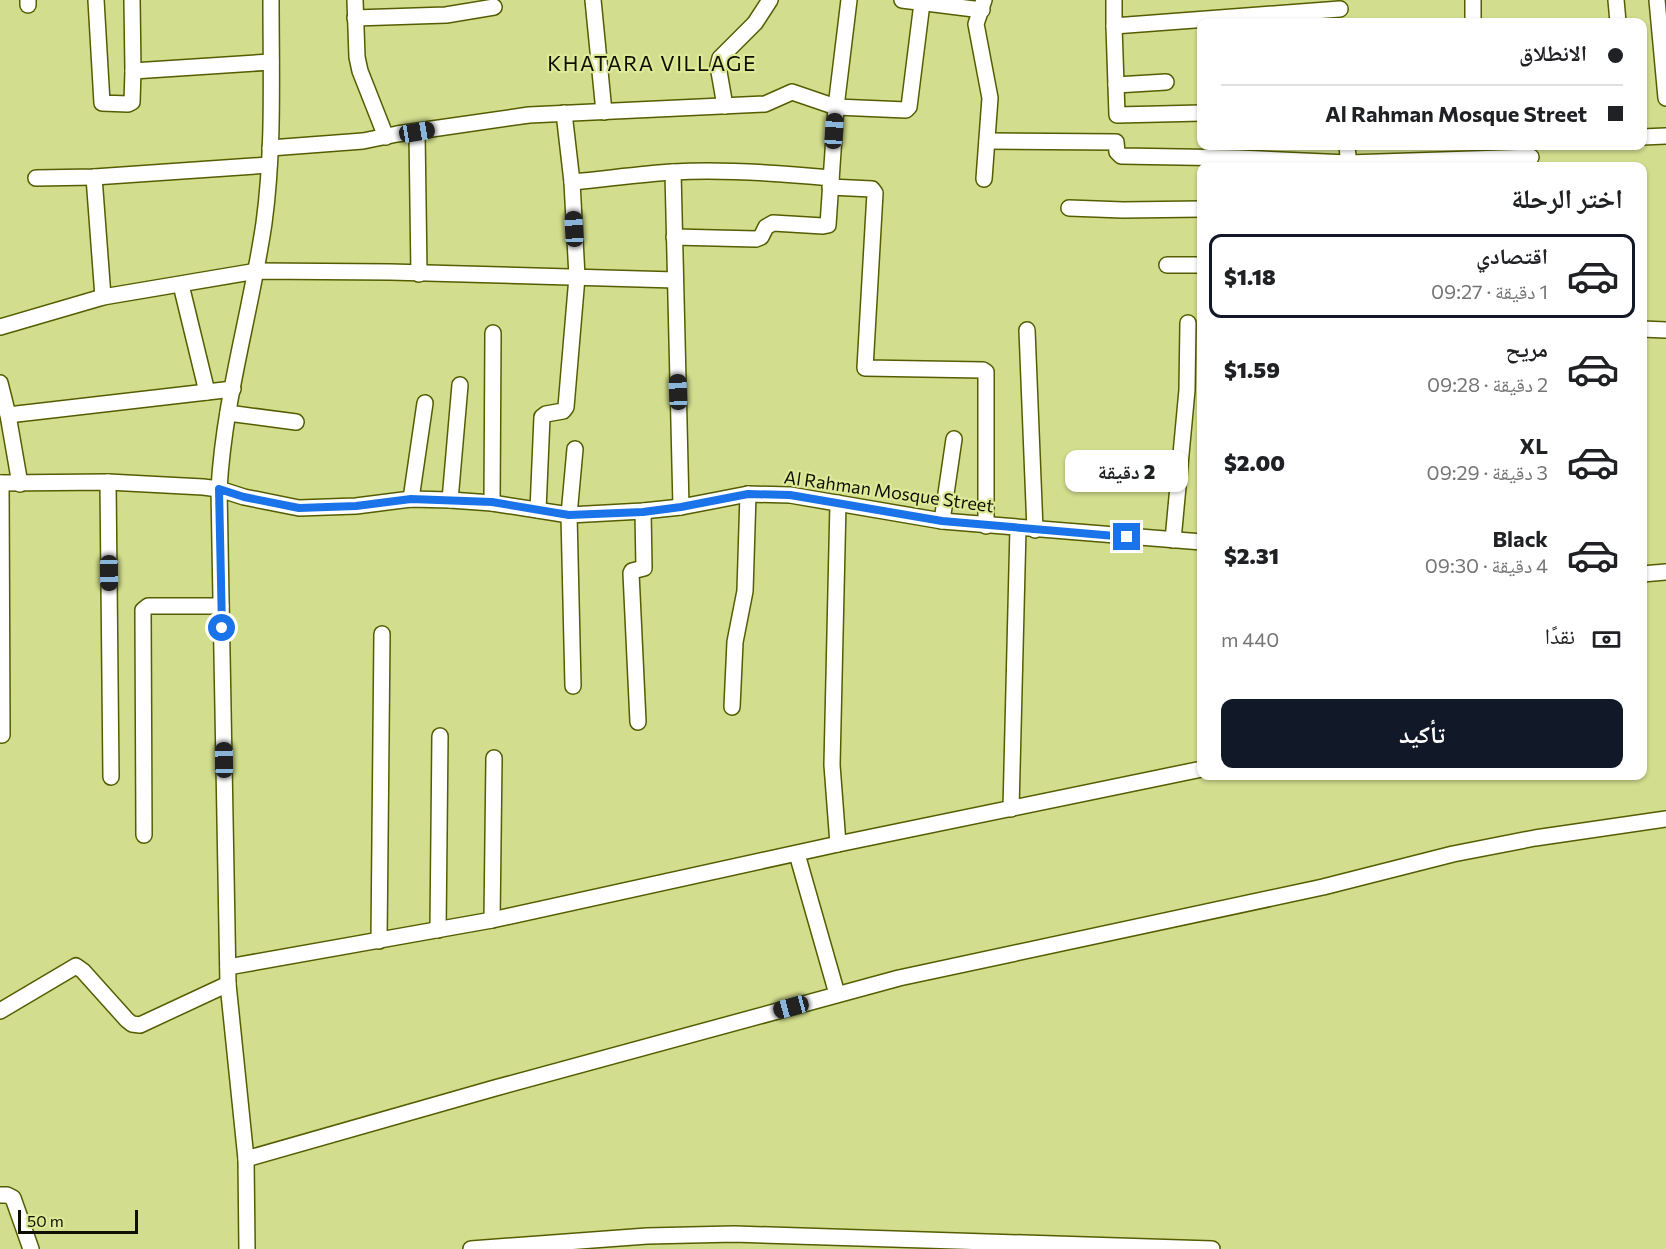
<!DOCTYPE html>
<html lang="ar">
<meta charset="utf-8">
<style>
body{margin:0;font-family:Commissioner,"Noto Naskh Arabic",sans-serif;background:#f2f2f2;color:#202124;direction:rtl;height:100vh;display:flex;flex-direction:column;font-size:22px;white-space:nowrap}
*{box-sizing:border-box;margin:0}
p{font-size:20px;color:#757577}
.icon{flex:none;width:33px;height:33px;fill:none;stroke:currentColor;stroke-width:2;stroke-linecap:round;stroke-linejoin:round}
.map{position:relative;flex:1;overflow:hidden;direction:ltr}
.details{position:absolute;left:1197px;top:162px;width:450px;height:618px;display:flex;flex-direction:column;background:#fff;border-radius:12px;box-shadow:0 2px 4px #0004;direction:rtl}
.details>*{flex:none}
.top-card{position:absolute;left:1197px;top:18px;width:450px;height:132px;border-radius:12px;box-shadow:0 2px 4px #0004;direction:rtl;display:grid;align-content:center;height:132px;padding:0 24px;background:#fff}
.scale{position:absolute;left:18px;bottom:15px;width:120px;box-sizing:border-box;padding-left:6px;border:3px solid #0d0f00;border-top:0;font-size:16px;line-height:21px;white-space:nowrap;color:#0d0f00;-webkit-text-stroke:4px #dfea99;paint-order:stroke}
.end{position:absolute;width:27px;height:27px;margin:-14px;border:8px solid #1a73e8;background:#fff;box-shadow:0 0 0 3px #fff}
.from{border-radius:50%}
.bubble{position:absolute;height:42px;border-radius:12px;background:#fff;box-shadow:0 2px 4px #0004;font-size:20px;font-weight:800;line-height:42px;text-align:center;direction:rtl}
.car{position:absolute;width:18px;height:36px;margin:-18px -9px;border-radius:8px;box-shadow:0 0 4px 2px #0007;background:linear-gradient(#222 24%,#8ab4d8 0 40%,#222 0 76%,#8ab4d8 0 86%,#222 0)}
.top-card b{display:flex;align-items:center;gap:21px;height:57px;font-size:22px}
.top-card b+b{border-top:2px solid #e0e0e0}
.top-card i{width:15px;height:15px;background:#202124}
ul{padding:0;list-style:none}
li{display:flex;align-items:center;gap:18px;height:84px;margin:0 12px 9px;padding:0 12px;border:3px solid transparent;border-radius:12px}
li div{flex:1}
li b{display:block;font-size:22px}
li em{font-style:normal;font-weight:800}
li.selected{border-color:#111827}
li>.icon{width:54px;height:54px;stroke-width:1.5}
h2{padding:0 24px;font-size:27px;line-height:72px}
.pay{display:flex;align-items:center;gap:15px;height:66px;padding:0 24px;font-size:22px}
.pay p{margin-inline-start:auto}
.button{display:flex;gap:12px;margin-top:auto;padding:12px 24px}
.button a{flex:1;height:69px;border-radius:12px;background:#111827;color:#fff;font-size:24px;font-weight:800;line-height:69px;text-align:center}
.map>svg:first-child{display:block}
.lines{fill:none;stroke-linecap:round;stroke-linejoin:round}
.minor-casing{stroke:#555d00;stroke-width:18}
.minor{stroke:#fff;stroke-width:15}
.route{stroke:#1a73e8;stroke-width:8}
.labels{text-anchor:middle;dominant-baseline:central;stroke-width:4.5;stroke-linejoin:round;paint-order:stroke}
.street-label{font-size:18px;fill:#0d0f00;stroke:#dfea99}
.quarter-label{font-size:21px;letter-spacing:1.5px;fill:#0d0f00;stroke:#dfea99}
</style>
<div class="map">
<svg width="1666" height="1249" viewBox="0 0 1666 1249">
<rect width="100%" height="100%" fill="#d2dd8d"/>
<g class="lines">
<defs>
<g id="minor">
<polyline points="28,0 28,5"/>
<polyline points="96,0 102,103 128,104 132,102 133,71"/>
<polyline points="132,0 133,71 271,62"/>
<polyline points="355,0 357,57 360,71 386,137"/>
<polyline points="593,0 604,112"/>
<polyline points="902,0 982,10"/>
<polyline points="1114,0 1114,26 1340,9"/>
<polyline points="1616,0 1618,22"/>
<polyline points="1657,0 1666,98"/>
<polyline points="355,18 446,15 494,7"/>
<polyline points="1473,22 1473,0"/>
<polyline points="1114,26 1117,115 1202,113"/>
<polyline points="1116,85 1166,82"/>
<polyline points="725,106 718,66 720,58 755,23 770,0"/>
<polyline points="417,132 419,274"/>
<polyline points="1642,137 1666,136"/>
<polyline points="987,141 1116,142 1117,152 1121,156 1238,158 1348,163 1531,157"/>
<polyline points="1347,146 1349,166"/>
<polyline points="270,148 363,141 397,134 529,115 765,104 792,92 836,107 906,110 909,107 922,3"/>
<polyline points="673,172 681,507"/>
<polyline points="94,177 103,297"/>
<polyline points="36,178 94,177 269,165"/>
<polyline points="984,179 990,98 976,24 984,0"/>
<path d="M572 182C606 179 640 174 673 172 726 169 779 173 831 178"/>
<polyline points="830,187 872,189 875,193 865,368 983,370 986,372 986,526"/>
<polyline points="1069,208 1123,210 1202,209"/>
<polyline points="674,237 756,239 761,237 766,227 773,223 823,226 828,225 836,107 849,0"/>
<polyline points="1167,265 1202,265"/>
<polyline points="181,285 207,392"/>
<polyline points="0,327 103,297 257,271 390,272 675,280"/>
<polyline points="1642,329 1666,330"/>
<polyline points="1027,330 1035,530"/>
<polyline points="0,383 8,415 20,484"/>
<polyline points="228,413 296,422"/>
<polyline points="8,415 233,389"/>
<polyline points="108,482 111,777"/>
<polyline points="0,483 108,482 203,487 219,489 244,497 299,508 356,506 411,499 450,500 492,503 569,515 643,511 681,507 748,494 790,495 942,521 1202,542"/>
<polyline points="1,483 2,735"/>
<polyline points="411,499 425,403"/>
<polyline points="450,500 460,385"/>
<polyline points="492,503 493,333"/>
<polyline points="838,503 832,765 838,844"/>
<polyline points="538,510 542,417 546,414 563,411 566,407 577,277 572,182 564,113"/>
<polyline points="942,521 954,439"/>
<polyline points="1173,540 1187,390 1188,323"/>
<polyline points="1642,574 1666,572"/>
<polyline points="573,686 569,515 575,449"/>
<polyline points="732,707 735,642 745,591 748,494"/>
<polyline points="638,722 631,573 632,571 644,568 643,511"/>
<polyline points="1011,809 1018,528"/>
<polyline points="144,835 143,610 148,606 221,606"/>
<polyline points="797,854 837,994"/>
<polyline points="492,920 494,758"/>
<polyline points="438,930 440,736"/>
<polyline points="379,941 382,634"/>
<polyline points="228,967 492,920 838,844 1202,769"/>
<polyline points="0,1011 76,966 83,971 127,1020 132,1024 140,1025 228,984"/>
<polyline points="246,1159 495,1088 899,978 1323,887 1453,854 1535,838 1666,819"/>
<polyline points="0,1195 7,1195 13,1198 31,1249"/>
<path d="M247 1249 246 1159 228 984 219 489C224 399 251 312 264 223 274 150 271 74 271 0"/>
<polyline points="471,1249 647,1236 734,1234 1212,1249"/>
</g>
</defs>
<use href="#minor" class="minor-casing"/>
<use href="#minor" class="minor"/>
</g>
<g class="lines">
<polyline class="route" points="222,628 219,489 244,497 299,508 356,506 411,499 492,502 569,515 643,512 681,507 748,494 790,495 942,521 1127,537"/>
</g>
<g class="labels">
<g class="street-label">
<text transform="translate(889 491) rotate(8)">Al Rahman Mosque Street</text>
</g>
<g class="quarter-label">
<text x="652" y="62">KHATARA VILLAGE</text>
</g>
</g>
</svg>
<div class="scale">50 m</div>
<i class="end from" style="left:222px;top:628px"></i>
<i class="end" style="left:1127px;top:537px"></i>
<div class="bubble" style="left:1065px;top:450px;width:123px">2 دقيقة</div>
<i class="car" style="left:834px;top:131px;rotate:4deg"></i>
<i class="car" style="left:417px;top:132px;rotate:81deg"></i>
<i class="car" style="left:574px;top:229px;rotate:357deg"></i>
<i class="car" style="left:678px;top:392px;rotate:358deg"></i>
<i class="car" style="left:109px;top:573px;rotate:179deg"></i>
<i class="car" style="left:224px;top:760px;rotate:359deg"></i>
<i class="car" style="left:791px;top:1007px;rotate:255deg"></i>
<div class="top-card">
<b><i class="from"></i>الانطلاق</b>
<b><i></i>Al Rahman Mosque Street</b>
</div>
<section class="details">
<h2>اختر الرحلة</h2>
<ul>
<li class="selected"><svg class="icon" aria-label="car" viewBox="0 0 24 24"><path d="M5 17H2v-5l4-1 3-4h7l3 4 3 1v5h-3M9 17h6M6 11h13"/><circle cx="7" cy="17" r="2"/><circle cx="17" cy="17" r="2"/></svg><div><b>اقتصادي</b><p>1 دقيقة · 09:27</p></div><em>$1.18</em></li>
<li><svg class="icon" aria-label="car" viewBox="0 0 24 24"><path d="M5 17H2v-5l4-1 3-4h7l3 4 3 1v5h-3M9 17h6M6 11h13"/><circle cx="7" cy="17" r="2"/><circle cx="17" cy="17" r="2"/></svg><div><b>مريح</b><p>2 دقيقة · 09:28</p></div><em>$1.59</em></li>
<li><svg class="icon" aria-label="car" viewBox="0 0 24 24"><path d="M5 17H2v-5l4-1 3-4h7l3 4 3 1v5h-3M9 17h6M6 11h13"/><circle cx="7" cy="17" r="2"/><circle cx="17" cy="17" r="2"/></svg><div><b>XL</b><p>3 دقيقة · 09:29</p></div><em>$2.00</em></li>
<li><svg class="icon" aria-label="car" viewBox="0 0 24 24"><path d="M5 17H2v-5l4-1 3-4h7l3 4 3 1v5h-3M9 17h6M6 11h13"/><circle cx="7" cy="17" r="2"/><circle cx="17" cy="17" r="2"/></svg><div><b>Black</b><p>4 دقيقة · 09:30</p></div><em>$2.31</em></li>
</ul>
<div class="pay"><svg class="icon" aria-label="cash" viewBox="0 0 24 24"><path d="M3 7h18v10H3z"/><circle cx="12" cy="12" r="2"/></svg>نقدًا<p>440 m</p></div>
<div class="button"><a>تأكيد</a></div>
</section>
</div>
